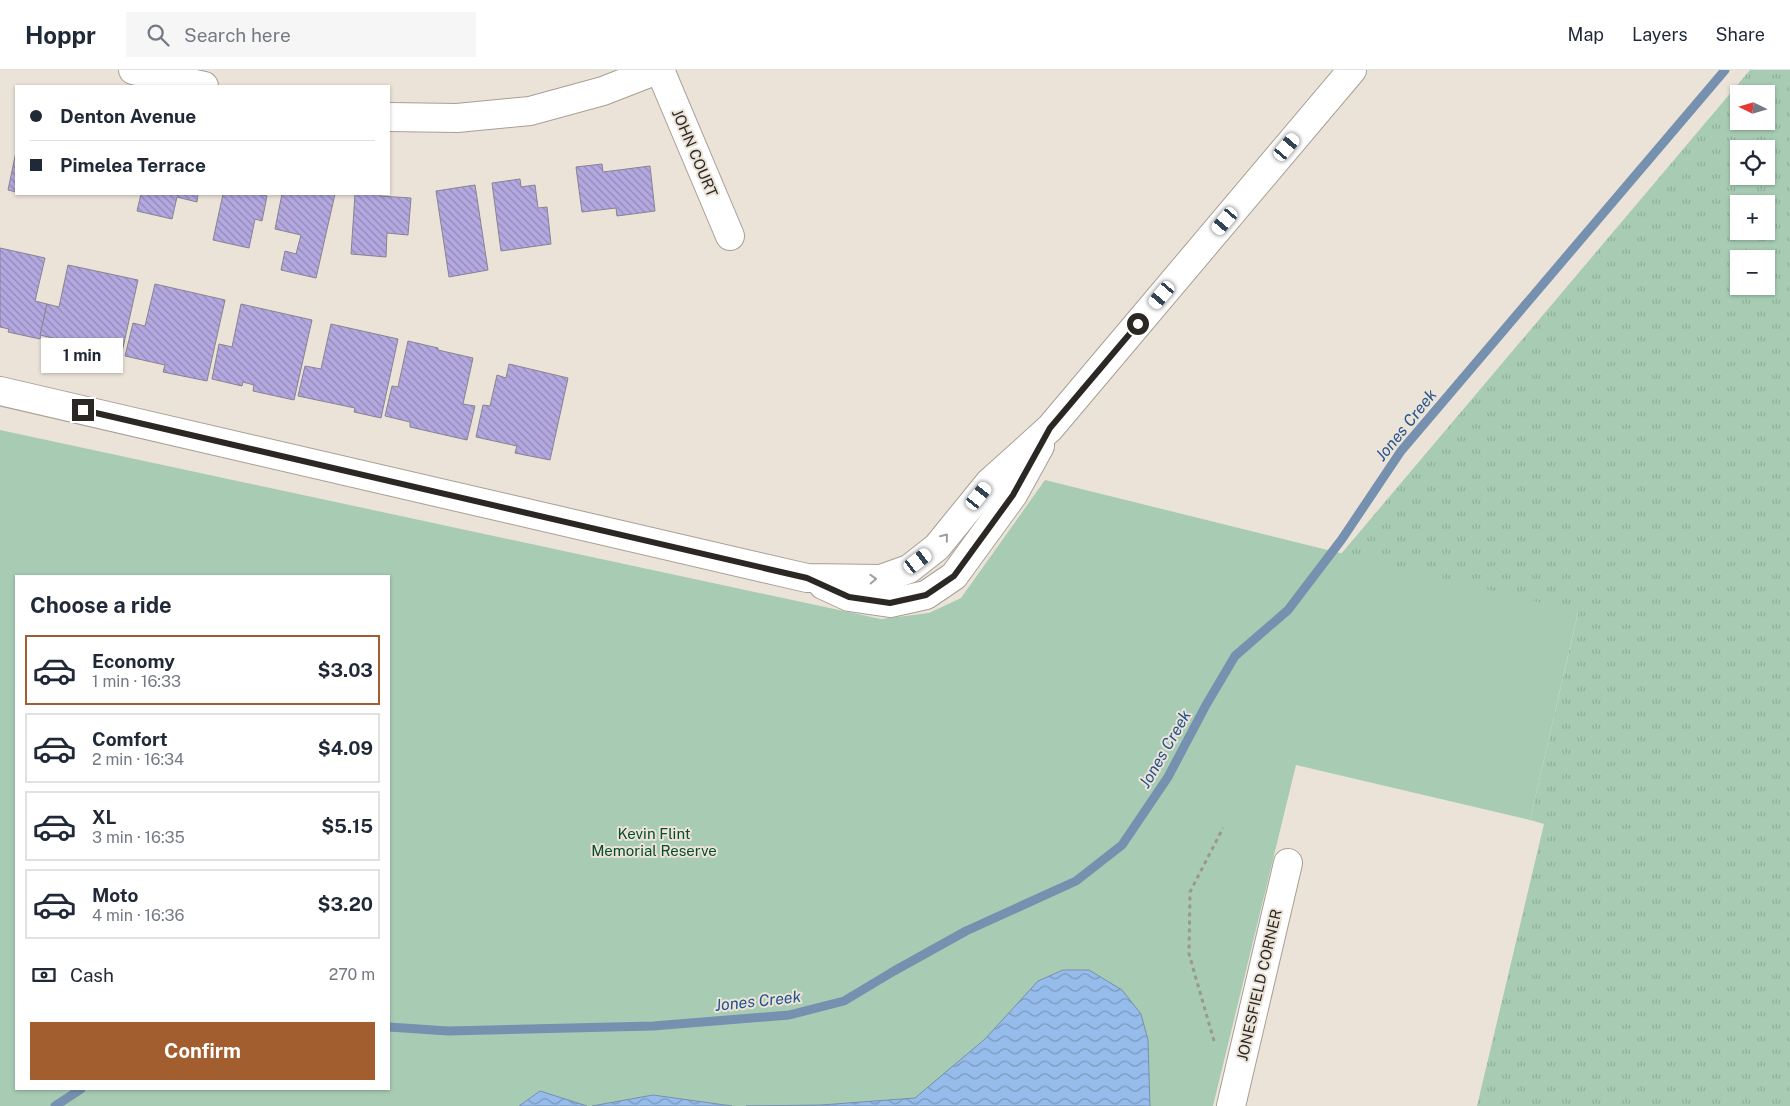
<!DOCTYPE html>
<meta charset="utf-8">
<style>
body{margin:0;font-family:"Public Sans",sans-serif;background:#f6f6f7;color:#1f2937;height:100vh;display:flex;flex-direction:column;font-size:19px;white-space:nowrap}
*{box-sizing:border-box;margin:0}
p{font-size:16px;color:#747a83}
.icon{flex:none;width:28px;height:28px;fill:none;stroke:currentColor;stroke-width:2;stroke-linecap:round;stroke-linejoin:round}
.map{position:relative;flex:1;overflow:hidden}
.side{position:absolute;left:15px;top:505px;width:375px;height:515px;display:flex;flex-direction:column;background:#fff;border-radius:0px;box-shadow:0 1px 4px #0004}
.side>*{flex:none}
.hud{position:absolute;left:15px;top:15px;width:375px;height:110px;border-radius:0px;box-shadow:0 1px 4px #0004;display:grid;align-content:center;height:110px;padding:0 15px;background:#fff}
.needle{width:32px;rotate:275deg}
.buttons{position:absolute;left:1730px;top:15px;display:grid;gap:10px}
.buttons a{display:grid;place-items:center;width:45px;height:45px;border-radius:0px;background:#fff;box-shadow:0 1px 4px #0004;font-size:25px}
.end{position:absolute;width:22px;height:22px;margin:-11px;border:6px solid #2b2824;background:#fff;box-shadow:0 0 0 2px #fff}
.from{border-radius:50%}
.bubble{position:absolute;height:35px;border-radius:0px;background:#fff;box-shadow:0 1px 4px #0004;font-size:16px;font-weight:700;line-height:35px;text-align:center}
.car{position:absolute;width:15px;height:30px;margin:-15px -8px;border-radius:6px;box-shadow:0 0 4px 1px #0007;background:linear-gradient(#fff 24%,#345 0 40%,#fff 0 76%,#345 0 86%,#fff 0)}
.hud b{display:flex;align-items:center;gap:18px;height:48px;font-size:19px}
.hud b+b{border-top:1px solid #e0e1e3}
.hud i{width:12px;height:12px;background:#1f2937}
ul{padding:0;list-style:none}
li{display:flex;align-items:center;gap:15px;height:70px;margin:0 10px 8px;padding:0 5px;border:2px solid #e0e1e3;border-radius:0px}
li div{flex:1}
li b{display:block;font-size:19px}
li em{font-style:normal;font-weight:700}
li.active{border-color:#a25e2e}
li>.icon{width:45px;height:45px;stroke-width:1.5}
h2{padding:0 15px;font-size:22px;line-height:60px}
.pay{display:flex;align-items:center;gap:12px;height:55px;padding:0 15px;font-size:19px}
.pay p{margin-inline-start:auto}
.button{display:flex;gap:10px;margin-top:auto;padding:10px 15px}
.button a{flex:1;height:58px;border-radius:0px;background:#a25e2e;color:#fff;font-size:20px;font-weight:700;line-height:58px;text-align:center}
header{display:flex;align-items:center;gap:30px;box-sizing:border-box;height:70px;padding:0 25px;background:#fff;border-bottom:1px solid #e0e1e3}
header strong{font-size:24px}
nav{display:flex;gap:28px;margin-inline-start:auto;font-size:18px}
.search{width:350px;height:45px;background:#f6f6f7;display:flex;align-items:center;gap:12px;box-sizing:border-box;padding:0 18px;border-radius:0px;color:#747a83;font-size:19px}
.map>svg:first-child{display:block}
.grass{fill:url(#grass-tufts);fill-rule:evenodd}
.park{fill:#a7ccb3;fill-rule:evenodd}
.water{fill:url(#water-waves);stroke:#7690af}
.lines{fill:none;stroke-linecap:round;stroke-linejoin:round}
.stream{stroke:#7690af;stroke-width:9}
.building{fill:url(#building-back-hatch);stroke:#868490}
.street-casing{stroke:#a79f95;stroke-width:30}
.secondary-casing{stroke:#a79f95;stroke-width:30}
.path{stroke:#9d978f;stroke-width:3;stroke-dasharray:4 4;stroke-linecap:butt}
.street{stroke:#fff;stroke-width:28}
.secondary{stroke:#fff;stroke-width:28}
.oneway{stroke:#a09e9c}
.route{stroke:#2b2824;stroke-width:6}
.labels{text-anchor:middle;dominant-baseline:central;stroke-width:4;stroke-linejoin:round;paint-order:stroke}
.street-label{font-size:15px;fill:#2b2824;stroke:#ebe3d8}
.park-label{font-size:15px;fill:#064d2b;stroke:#ebe3d8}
.water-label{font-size:16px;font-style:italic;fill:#21548d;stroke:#ebe3d8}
</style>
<header>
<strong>Hoppr</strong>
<div class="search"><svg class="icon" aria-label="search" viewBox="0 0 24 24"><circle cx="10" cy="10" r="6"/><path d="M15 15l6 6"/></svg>Search here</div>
<nav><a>Map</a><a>Layers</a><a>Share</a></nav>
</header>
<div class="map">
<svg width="1790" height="1036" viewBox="0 0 1790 1036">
<defs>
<pattern id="grass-tufts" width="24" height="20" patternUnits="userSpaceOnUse" patternTransform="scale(1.25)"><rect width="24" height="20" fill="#a7ccb3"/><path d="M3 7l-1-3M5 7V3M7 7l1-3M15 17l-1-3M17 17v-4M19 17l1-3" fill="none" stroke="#90af9a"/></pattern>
<pattern id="water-waves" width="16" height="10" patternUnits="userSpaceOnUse" patternTransform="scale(1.25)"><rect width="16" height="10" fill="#96bceb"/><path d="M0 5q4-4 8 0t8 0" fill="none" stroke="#7b99be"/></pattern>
<pattern id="building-back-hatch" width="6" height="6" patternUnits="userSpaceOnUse" patternTransform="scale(1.25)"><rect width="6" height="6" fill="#b3a8e0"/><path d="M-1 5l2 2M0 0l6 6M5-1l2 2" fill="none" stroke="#9289b5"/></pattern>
</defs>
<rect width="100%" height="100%" fill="#ebe3d8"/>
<path class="grass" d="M1750 0H1790V1036H1477L1544 754 1530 750 1578 543 1341 484ZM1739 24H1766V51H1739ZM1739 79H1766V106H1739ZM1739 134H1766V161H1739ZM1739 189H1766V216H1739Z"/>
<path class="park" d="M0 360 881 549 929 543 961 528 1045 410 1578 542 1530 750 1296 695 1213 1036H0ZM16 506H389V1019H16Z"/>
<g class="water">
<polygon points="1063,900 1089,900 1122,920 1141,944 1148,970 1150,1036 746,1036 821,1035 915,1028 985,969 1038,911"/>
<polygon points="540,1021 587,1036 519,1036"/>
<polygon points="653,1025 732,1036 592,1036"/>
</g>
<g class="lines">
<g class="stream">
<polyline points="389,957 448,961 653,956 789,945 844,931 894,901 966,861 1076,811 1122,775 1168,707 1206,635 1235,586 1288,540 1342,469 1401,381 1725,0"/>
<polyline points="55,1036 81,1019"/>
</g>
</g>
<g class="building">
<polygon points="16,82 16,122 8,120"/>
<polygon points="602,94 603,102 650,96 655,141 617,146 616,138 582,142 576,97"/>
<polygon points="520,109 521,117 535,115 538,138 547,137 551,174 501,181 492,113"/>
<polygon points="475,115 488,200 449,207 436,121"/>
<polygon points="141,124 198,124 197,132 177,127 172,149 137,141"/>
<polygon points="223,124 257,124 267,126 262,151 255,149 249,178 213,170"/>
<polygon points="282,124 335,124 316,208 281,200 285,181 296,184 301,165 275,159"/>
<polygon points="355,124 380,124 380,126 411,128 408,165 387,163 386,187 351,184"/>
<polygon points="0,178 45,188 35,231 47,234 40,269 8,262 9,259 0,257"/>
<polygon points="68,195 138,210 120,291 77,281 78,274 40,265 47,234 59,237"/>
<polygon points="155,214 225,230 207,311 163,302 165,295 125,286 133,253 145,256"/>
<polygon points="241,234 312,250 294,330 253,321 254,315 243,312 242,316 212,309 219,274 232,277"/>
<polygon points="331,254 398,269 381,348 354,342 355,338 298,326 305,296 321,299"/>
<polygon points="408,271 438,278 438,280 473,288 463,334 475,336 467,370 410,357 410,352 385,346 392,316 398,317"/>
<polygon points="509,294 568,308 550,390 515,383 517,376 476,367 483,335 490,336 497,305 506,308"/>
</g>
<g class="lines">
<defs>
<g id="street">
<polyline points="133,0 204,16"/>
<polyline points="660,0 730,166"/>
<polyline points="389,47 457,48 530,41 603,21 657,0"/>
<polyline points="1231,1036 1288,793"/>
</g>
<g id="secondary">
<polyline points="0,321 807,508 881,509 909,499 937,477 989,413 1050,358 1352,0"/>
<polyline points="823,515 849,527 890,533 926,525 954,506 1013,425 1040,376"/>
</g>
</defs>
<use href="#street" class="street-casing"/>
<use href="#secondary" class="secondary-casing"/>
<polyline class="path" points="1214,971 1189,884 1190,822 1223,758"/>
<use href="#street" class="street"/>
<use href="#secondary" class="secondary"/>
</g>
<defs><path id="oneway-chevron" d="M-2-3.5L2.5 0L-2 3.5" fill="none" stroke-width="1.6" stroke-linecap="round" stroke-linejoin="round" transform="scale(1.25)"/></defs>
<g class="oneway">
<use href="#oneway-chevron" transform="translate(945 467) rotate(-51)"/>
<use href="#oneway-chevron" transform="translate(873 509) rotate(-3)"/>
</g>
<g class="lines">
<polyline class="route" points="83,340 807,508 849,527 890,533 926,525 954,506 1013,425 1050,358 1138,254"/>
</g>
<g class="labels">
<g class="street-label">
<text transform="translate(695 83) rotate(67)">JOHN COURT</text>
<text transform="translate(1259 915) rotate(-77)">JONESFIELD CORNER</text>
</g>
<g class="park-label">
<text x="654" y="763">Kevin Flint<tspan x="654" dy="17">Memorial Reserve</tspan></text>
</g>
<g class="water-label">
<text transform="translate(1406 355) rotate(-51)">Jones Creek</text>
<text transform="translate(1165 679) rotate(-60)">Jones Creek</text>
<text transform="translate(758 931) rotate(-6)">Jones Creek</text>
</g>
</g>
</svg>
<div class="buttons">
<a><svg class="needle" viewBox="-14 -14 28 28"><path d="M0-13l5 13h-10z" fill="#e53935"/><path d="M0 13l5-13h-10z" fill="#747a83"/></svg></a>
<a><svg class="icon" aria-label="locate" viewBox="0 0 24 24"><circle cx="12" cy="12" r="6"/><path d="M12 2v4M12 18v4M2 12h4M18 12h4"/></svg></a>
<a>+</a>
<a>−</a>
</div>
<i class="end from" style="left:1138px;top:254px"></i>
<i class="end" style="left:83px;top:340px"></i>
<div class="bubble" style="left:41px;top:268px;width:82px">1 min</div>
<i class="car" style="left:1287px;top:77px;rotate:40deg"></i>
<i class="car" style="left:1225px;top:151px;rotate:220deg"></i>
<i class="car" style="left:1162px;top:225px;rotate:220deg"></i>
<i class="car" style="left:979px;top:426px;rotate:39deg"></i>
<i class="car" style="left:918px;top:491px;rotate:53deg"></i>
<div class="hud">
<b><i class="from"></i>Denton Avenue</b>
<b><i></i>Pimelea Terrace</b>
</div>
<section class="side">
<h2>Choose a ride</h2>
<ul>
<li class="active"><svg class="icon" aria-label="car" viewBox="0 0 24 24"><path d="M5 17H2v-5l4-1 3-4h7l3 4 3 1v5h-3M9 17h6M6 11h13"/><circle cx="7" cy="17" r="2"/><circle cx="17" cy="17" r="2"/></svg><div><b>Economy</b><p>1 min · 16:33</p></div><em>$3.03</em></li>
<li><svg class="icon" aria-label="car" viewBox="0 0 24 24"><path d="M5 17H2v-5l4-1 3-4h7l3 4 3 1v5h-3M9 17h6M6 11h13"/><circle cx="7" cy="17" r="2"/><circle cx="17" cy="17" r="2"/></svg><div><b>Comfort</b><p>2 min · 16:34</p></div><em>$4.09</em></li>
<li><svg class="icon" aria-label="car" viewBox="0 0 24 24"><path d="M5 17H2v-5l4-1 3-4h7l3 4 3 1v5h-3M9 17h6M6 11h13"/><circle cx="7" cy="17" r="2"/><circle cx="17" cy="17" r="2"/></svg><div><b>XL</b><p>3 min · 16:35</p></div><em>$5.15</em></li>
<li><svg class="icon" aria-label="car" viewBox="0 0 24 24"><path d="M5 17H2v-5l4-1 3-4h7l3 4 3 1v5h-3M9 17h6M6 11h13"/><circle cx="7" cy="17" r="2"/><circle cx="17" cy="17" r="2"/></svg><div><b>Moto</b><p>4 min · 16:36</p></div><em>$3.20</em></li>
</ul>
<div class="pay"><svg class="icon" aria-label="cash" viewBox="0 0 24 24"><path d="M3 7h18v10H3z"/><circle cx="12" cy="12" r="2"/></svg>Cash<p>270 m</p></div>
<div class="button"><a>Confirm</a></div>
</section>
</div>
